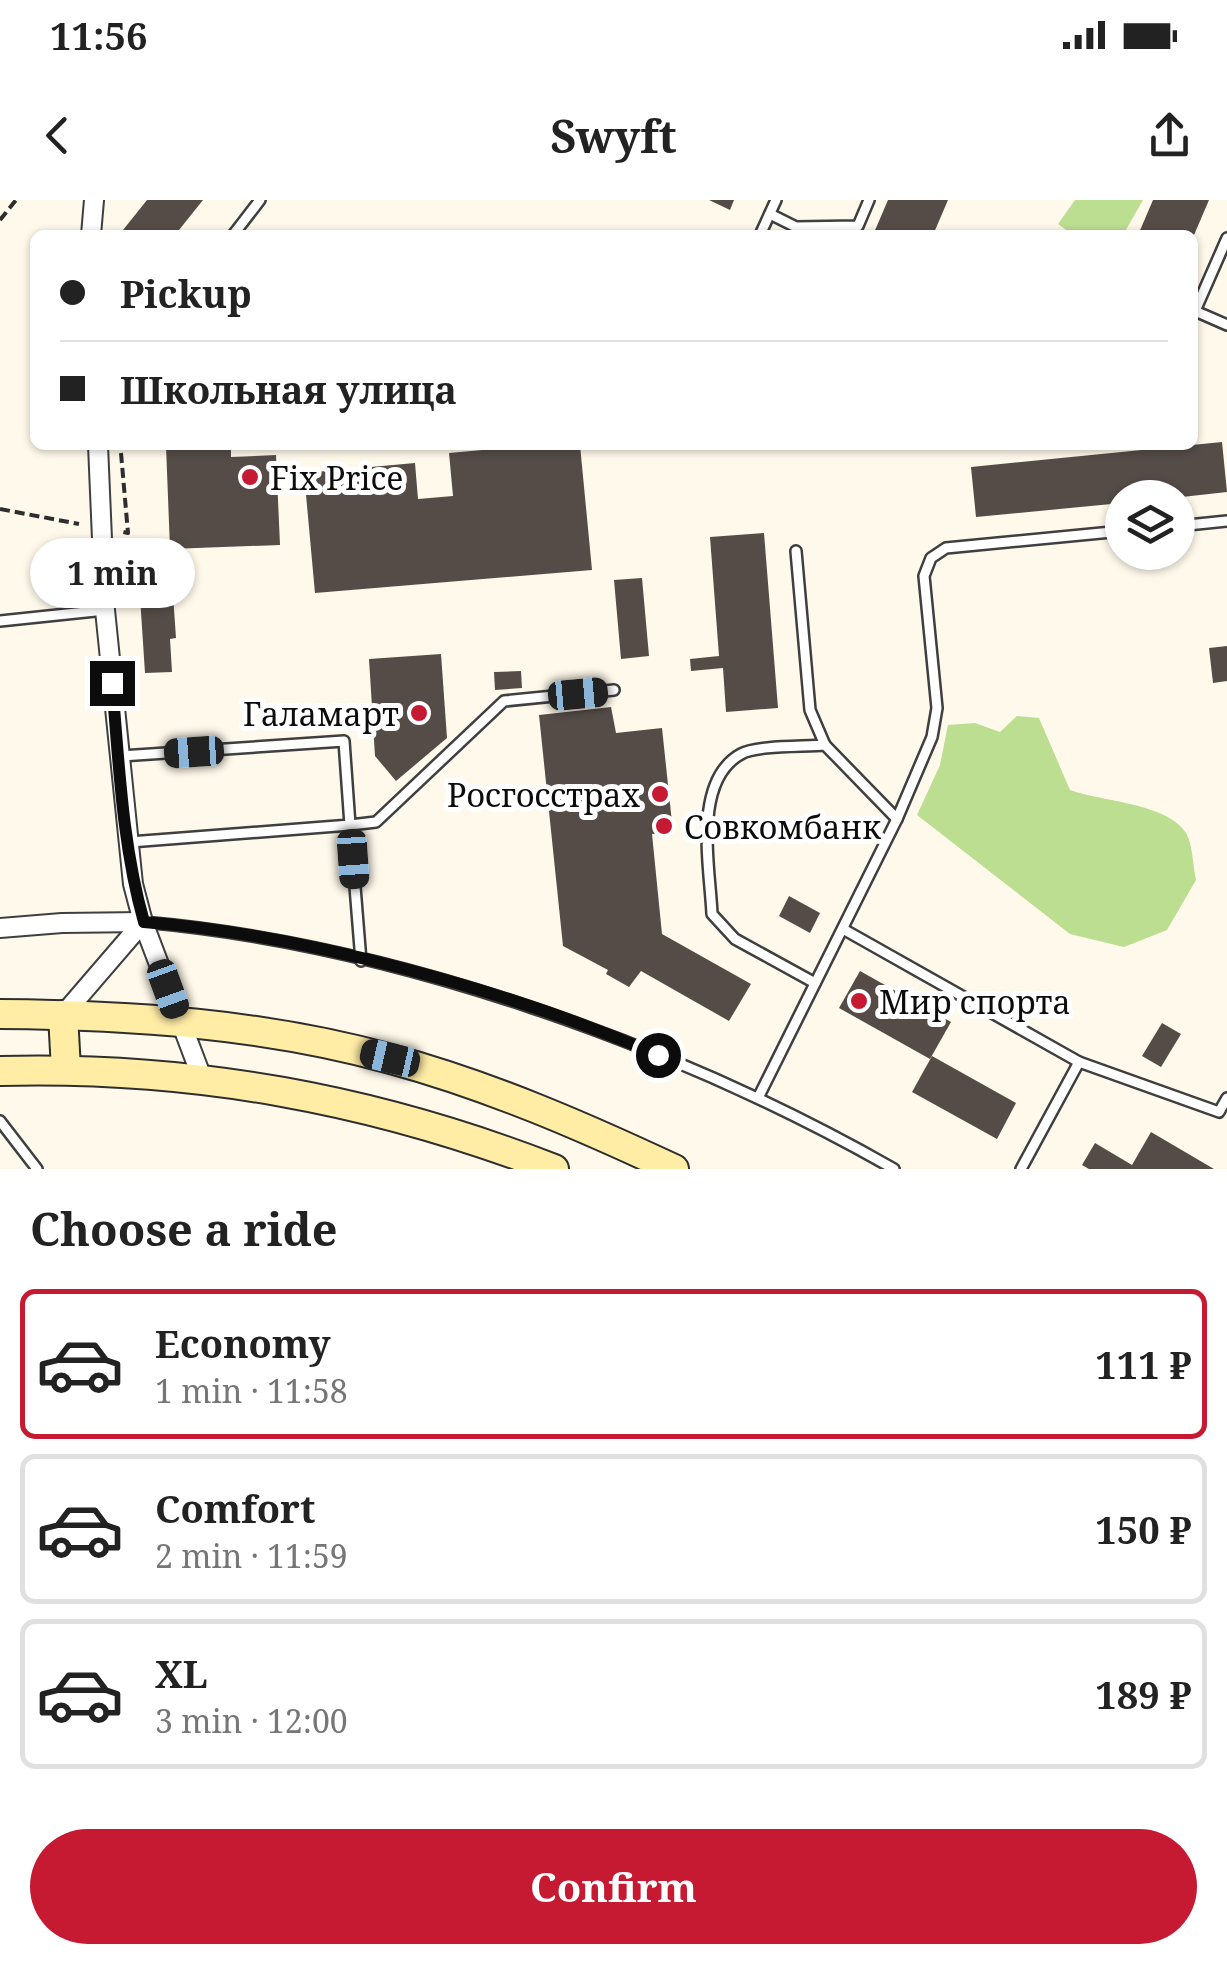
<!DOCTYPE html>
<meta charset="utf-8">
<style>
body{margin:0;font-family:"Noto Serif",serif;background:#f6f6f6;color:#222;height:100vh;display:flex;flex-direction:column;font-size:38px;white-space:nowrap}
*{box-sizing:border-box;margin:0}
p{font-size:32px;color:#767676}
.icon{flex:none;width:55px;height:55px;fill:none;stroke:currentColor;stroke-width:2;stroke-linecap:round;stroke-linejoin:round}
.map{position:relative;height:969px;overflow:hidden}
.panel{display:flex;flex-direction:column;background:#fff;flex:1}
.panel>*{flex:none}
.hud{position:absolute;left:30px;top:30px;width:1168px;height:220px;border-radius:15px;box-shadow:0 2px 8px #0004;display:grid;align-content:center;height:220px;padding:0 30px;background:#fff}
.fabs{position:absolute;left:1105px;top:280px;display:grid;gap:20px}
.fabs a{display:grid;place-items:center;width:90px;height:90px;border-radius:50%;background:#fff;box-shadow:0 2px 8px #0004;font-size:50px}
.end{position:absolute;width:45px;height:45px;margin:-22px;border:12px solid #0c0c0c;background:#fff;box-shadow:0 0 0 5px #fff}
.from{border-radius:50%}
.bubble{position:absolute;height:70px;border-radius:35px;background:#fff;box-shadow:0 2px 8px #0004;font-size:32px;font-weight:700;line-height:70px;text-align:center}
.car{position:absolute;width:30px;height:60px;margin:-30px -15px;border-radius:12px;box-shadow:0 0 8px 2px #0007;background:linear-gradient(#222 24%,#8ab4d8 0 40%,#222 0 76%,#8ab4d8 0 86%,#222 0)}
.hud b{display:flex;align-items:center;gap:35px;height:95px;font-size:38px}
.hud b+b{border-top:2px solid #e0e0e0}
.hud i{width:25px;height:25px;background:#222}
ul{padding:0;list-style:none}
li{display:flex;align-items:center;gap:30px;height:150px;margin:0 20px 15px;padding:0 10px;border:5px solid #e0e0e0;border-radius:15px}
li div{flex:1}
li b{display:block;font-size:38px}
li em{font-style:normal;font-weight:700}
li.on{border-color:#c61a33}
li>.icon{width:90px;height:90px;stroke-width:1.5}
h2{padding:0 30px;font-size:45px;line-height:120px}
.primary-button{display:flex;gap:20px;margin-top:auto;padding:20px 30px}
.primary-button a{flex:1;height:115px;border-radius:60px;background:#c61a33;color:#fff;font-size:40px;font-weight:700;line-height:115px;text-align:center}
.status{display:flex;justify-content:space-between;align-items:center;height:70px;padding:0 50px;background:#fff;direction:ltr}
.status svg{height:28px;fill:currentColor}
header{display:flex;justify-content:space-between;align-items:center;height:130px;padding:0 30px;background:#fff;font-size:45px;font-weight:700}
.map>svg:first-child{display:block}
.forest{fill:#bbde90}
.building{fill:#554c48}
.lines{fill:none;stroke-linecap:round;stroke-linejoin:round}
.lane-casing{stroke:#3f3f3f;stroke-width:14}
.street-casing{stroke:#3f3f3f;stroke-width:22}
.secondary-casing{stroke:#2e2e2e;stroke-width:32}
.path{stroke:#2e2e2e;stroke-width:4;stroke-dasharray:10 5;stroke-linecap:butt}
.lane{stroke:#fff;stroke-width:9}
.street{stroke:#fff;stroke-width:18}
.secondary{stroke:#ffeda6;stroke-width:28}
.route{stroke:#0c0c0c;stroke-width:12}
.poi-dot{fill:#c61a33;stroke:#fff;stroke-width:4}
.labels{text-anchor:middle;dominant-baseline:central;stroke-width:10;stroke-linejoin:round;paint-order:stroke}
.poi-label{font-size:32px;fill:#0c0c0c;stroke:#fff;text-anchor:start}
</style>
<div class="status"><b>11:56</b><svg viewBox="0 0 49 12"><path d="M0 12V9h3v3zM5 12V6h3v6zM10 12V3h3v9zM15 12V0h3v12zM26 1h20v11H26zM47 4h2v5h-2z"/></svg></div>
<header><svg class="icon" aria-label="back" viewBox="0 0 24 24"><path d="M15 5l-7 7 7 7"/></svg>Swyft<svg class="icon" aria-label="share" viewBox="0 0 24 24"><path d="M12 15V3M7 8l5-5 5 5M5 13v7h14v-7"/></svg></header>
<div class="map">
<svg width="1227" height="969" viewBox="0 0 1227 969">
<rect width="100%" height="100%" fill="#fff9eb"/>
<g class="forest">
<polygon points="1075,0 1143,0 1123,35 1073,35 1058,24"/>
<path d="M1017 516 1039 518 1070 590C1103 602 1167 603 1186 633 1193 645 1193 667 1196 680L1167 730 1124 747 1070 734 917 615 940 565 948 525 975 523 1000 532Z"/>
</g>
<g class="building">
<polygon points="147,0 203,0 175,35 124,35 123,30"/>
<polygon points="709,0 734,0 730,10"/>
<polygon points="888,0 948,0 933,35 873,35"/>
<polygon points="1153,0 1209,0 1194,35 1138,35"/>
<polygon points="1222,242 1227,292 1173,298 1122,298 1122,303 976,317 971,267"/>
<polygon points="231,245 231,257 276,255 280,345 170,349 166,246"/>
<polygon points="538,245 580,245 592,370 315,393 304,273 415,263 418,299 453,296 449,253"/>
<polygon points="764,333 778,508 726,512 723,468 691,471 690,459 719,456 710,337"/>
<polygon points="642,378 649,456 621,459 614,380"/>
<polygon points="173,395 176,438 170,439 172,472 145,473 140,397"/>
<polygon points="1227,446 1227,481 1213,483 1209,448"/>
<polygon points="441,454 447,538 396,581 375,556 369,459"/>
<polygon points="521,471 522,488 495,490 494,472"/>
<polygon points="611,507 616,533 662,528 673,632 652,634 662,734 751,784 729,821 641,771 629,787 606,774 608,770 563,746 539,515"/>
<polygon points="789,696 820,713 810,733 779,716"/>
<polygon points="860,771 951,822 930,859 839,808"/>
<polygon points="1162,823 1181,834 1161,867 1142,856"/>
<polygon points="932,856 1016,903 997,939 912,892"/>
<polygon points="1151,932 1214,969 1089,969 1082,965 1095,943 1132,965"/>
</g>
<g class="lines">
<defs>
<g id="lane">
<polyline points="770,14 796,27 858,26 869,0"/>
<polyline points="233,35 260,0"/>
<polyline points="760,35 776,0"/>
<polyline points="1227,38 1195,111 1227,125"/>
<polyline points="1178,326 1227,321"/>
<polyline points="796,351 810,510 825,545"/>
<polyline points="0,421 105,410"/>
<polyline points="121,556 344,541 350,625 130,642"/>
<path d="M143 722C394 744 676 845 894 969"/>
<polyline points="843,729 1079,862"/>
<polyline points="361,761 350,625 376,622 504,501 614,490"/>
<path d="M815 783 735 739 712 714C710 668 692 581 741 554 757 545 805 547 825 545L897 619"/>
<polyline points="758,898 897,619 932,537 937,508 924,376 931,358 946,348 1122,331"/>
<polyline points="0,921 37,969"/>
<polyline points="1021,969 1079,862 1219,912 1227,898"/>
</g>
<g id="street">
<polyline points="91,35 94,0"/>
<polyline points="98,245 105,410 133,684 143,722 202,878"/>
<polyline points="0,728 62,723 143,722"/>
<polyline points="63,815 143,722"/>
</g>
<g id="secondary">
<path d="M0 814C130 815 265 824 391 859 490 886 582 926 674 969"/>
<polyline points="63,815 66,869"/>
<path d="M0 871C194 866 374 899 554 969"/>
</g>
</defs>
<use href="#lane" class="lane-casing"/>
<use href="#street" class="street-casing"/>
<use href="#secondary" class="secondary-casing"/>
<g class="path">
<polyline points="0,20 16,0"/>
<polyline points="121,253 128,333 123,332"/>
<polyline points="0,309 79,324"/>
</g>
<use href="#lane" class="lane"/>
<use href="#street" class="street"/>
<use href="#secondary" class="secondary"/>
</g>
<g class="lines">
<path class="route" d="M112 483C119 563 122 645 144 722 306 735 508 790 658 855"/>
</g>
<g class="poi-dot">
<circle cx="250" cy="277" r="10"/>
<circle cx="419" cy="513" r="10"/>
<circle cx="660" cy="594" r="10"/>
<circle cx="664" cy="626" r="10"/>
<circle cx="859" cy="801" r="10"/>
</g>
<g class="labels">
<g class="poi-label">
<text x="270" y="277">Fix Price</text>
<text x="399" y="513" text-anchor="end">Галамарт</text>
<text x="640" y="594" text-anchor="end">Росгосстрах</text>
<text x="684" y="626">Совкомбанк</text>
<text x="879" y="801">Мир спорта</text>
</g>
</g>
</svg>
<div class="fabs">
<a><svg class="icon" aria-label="layers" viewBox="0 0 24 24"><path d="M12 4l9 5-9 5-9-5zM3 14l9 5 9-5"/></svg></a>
</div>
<i class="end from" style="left:658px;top:855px"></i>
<i class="end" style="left:112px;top:483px"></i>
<div class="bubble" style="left:30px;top:338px;width:165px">1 min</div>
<i class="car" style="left:578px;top:494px;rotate:85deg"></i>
<i class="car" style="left:194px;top:552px;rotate:266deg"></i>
<i class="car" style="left:353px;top:659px;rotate:176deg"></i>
<i class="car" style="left:168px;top:789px;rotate:160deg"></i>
<i class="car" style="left:390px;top:858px;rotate:283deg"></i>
<div class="hud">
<b><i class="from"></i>Pickup</b>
<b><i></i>Школьная улица</b>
</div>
</div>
<section class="panel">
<h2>Choose a ride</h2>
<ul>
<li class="on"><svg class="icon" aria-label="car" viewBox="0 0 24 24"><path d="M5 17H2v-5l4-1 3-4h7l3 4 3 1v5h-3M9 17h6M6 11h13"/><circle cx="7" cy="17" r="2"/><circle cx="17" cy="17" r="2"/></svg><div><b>Economy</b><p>1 min · 11:58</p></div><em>111 ₽</em></li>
<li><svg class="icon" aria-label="car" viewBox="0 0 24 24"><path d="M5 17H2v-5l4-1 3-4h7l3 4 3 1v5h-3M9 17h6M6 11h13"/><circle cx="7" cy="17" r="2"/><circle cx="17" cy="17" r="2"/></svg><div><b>Comfort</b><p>2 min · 11:59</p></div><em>150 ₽</em></li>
<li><svg class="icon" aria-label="car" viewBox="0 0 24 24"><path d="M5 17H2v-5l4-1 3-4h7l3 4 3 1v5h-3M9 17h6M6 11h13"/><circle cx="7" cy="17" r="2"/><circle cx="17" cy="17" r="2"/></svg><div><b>XL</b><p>3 min · 12:00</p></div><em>189 ₽</em></li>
</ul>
<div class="primary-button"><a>Confirm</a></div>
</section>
